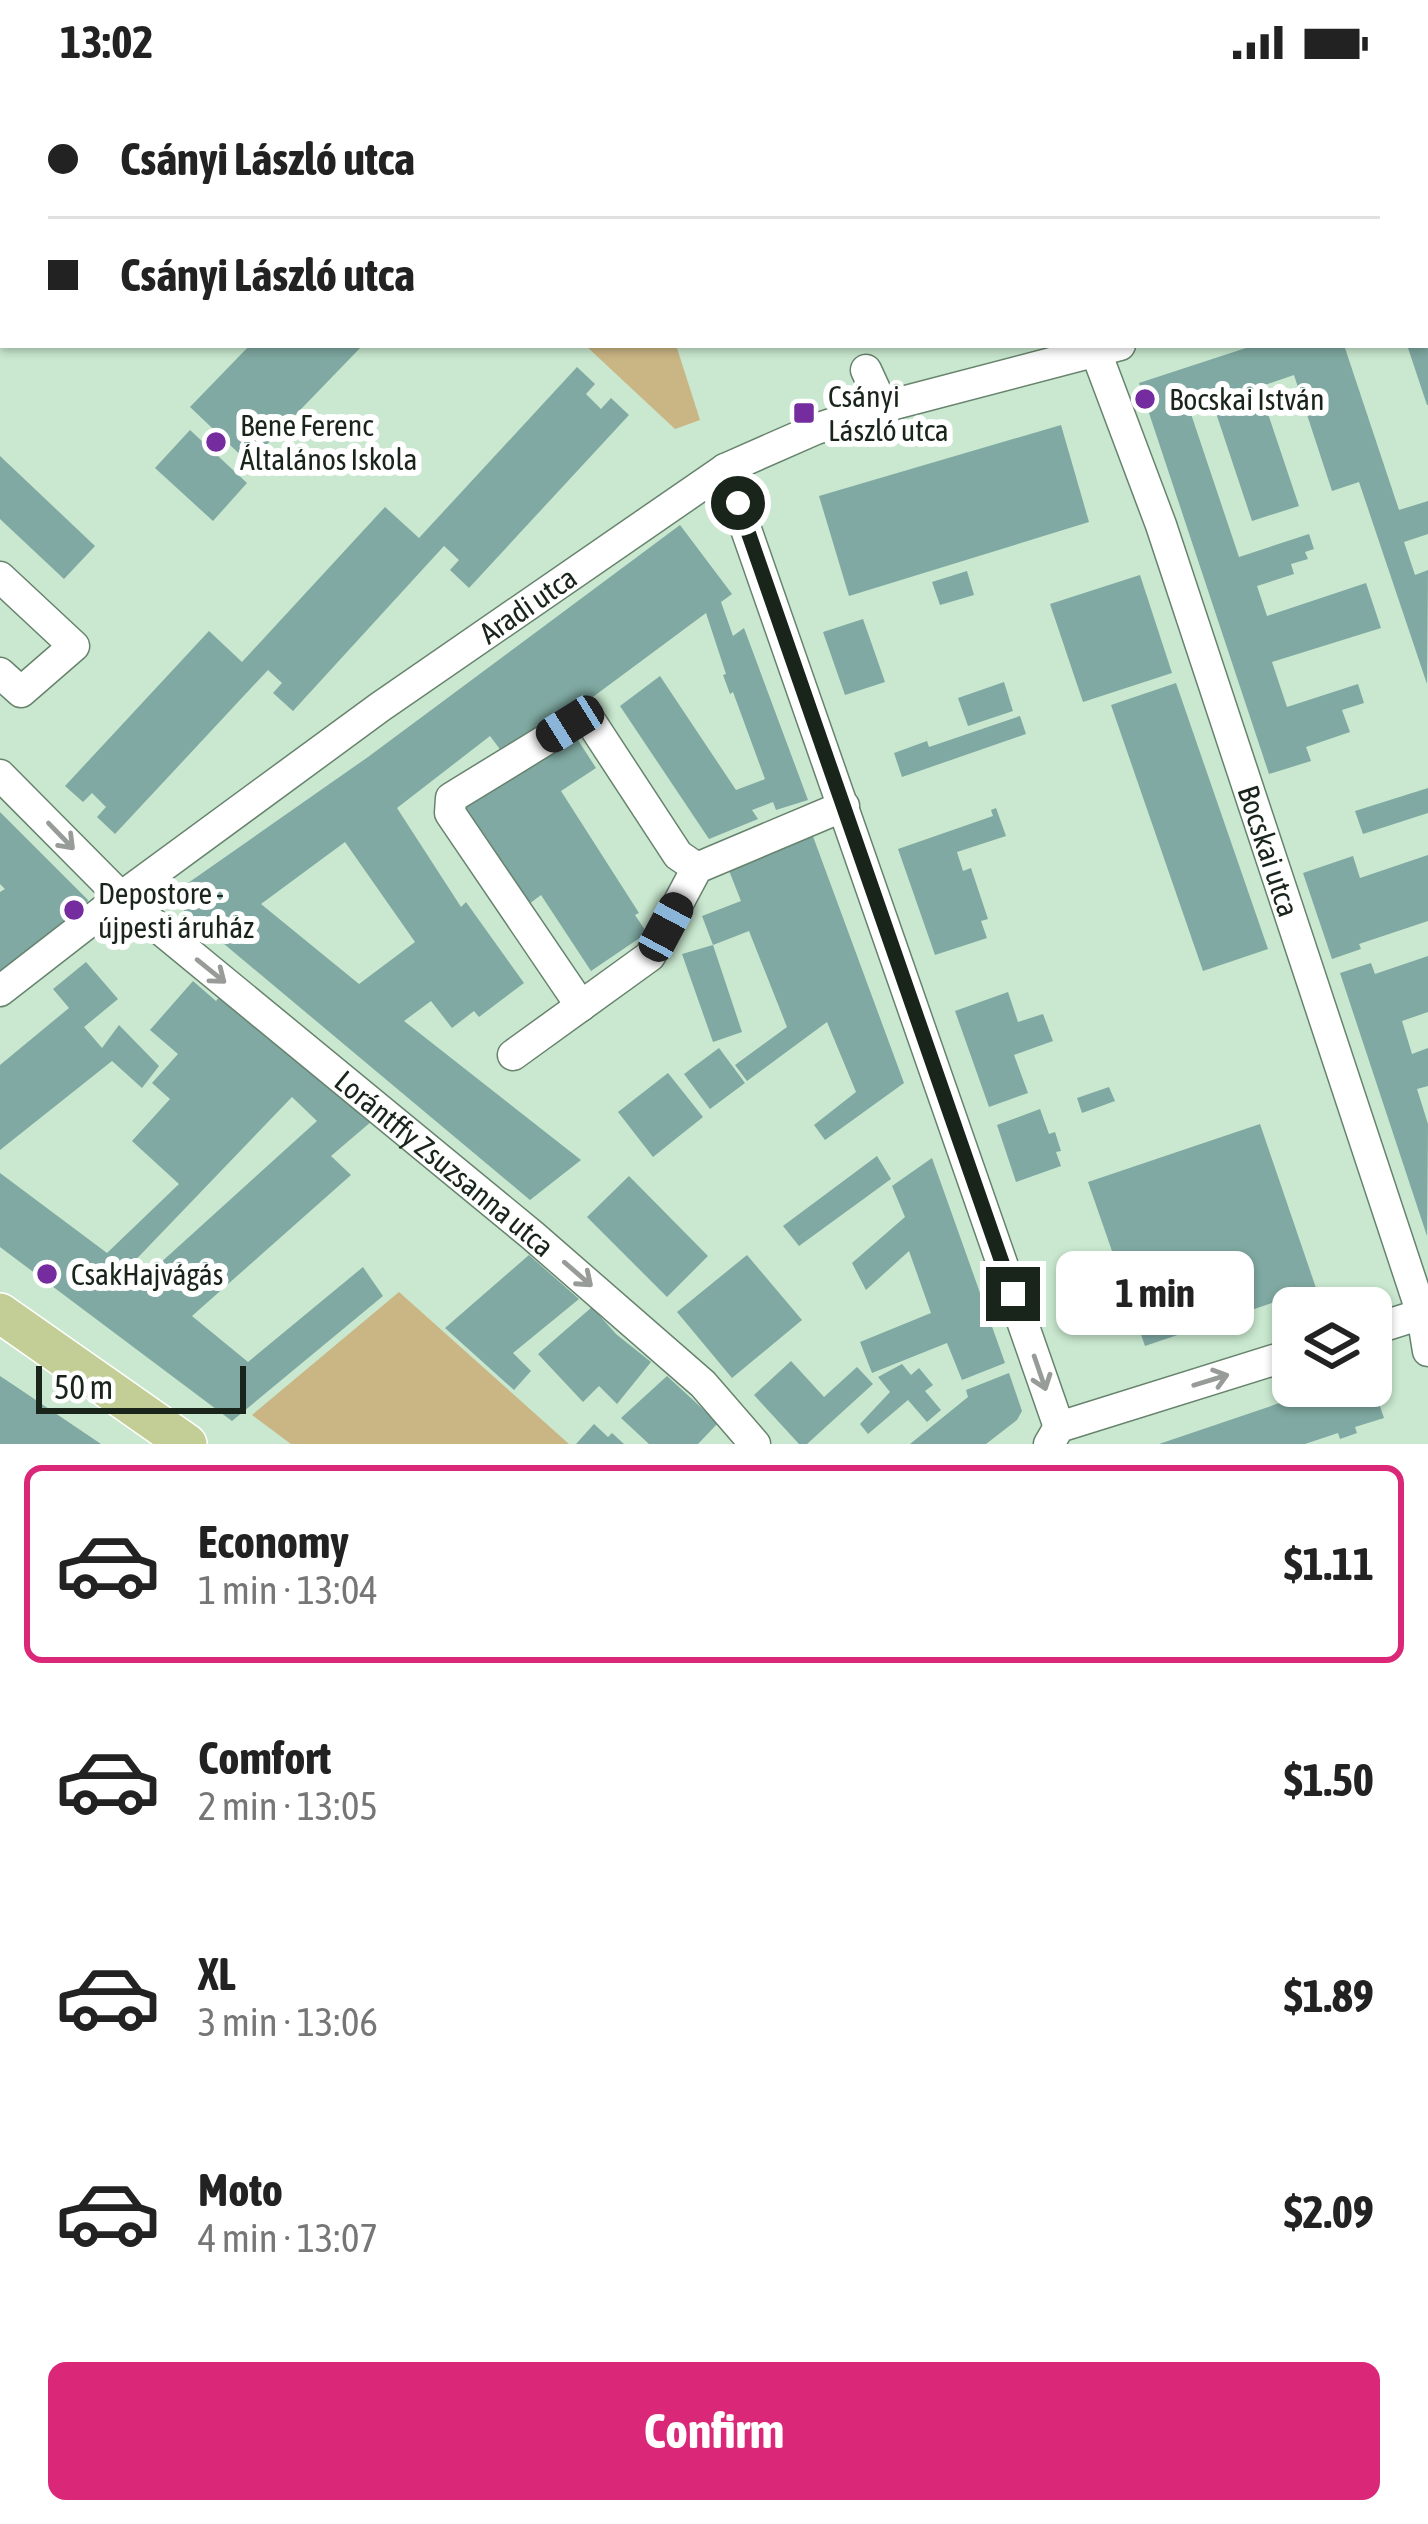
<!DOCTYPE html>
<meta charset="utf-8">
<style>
body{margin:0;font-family:"Asap Condensed",sans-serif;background:#f6f6f6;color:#222;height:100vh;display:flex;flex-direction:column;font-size:45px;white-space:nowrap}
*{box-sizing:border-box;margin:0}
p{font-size:39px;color:#767676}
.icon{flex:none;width:66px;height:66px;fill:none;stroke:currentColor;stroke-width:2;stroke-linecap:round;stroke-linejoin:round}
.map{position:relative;height:1360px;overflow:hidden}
.side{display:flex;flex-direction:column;background:#fff;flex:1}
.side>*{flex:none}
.banner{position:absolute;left:0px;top:0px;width:1428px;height:264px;box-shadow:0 3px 9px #0004;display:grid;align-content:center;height:264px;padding:0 48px;background:#fff}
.tools{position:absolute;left:1272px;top:1203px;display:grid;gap:24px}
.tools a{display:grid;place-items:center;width:120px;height:120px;border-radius:18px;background:#fff;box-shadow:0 3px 9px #0004;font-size:60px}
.scale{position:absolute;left:36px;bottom:30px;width:210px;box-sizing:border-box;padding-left:12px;border:6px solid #19241b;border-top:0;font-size:33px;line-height:42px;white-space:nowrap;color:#19241b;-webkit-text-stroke:9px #fff;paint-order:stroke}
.end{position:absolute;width:54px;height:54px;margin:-27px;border:15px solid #19241b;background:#fff;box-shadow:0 0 0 6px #fff}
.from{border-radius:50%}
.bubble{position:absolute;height:84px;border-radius:18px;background:#fff;box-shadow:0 3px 9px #0004;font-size:39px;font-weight:700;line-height:84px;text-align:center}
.car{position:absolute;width:36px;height:72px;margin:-36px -18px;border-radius:15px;box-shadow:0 0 9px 3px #0007;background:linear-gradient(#222 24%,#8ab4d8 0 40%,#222 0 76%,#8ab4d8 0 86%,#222 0)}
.banner b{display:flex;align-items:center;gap:42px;height:114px;font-size:45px}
.banner b+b{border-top:3px solid #e0e0e0}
.banner i{width:30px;height:30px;background:#222}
ul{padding:21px 0 0;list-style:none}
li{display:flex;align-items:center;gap:36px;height:198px;margin:0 24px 18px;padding:0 24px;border:6px solid transparent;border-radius:18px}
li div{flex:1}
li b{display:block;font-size:45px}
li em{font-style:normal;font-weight:700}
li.active{border-color:#db2777}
li>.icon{width:108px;height:108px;stroke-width:1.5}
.action{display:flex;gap:24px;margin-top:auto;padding:24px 48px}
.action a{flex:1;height:138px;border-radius:18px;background:#db2777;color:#fff;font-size:48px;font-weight:700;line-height:138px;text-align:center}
.status{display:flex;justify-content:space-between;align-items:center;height:84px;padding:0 60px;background:#fff;direction:ltr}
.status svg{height:33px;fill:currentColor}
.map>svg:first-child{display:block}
.green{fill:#cab584}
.building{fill:#7fa9a2;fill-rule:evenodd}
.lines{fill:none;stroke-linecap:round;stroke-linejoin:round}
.minor-casing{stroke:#67836d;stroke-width:33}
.major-casing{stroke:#fff;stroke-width:42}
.minor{stroke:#fff;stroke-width:30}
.major{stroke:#c2ce95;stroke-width:39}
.oneway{stroke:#989c98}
.route{stroke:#19241b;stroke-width:15}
.poi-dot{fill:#752c9f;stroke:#fff;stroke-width:4.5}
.labels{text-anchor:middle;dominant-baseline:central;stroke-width:12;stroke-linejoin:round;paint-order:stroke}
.poi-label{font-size:30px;fill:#19241b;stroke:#fff;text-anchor:start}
.street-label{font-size:30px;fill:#19241b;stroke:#fff}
</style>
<div class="status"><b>13:02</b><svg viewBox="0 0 49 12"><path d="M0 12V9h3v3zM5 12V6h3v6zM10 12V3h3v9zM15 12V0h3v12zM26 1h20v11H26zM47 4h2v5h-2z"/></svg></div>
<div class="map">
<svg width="1428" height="1360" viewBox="0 0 1428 1360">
<rect width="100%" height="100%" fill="#c9e8cf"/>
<g class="green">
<polygon points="585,261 676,261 700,336 675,345"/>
<polygon points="399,1208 569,1360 291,1360 252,1331"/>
</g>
<g class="building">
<polygon points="250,261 363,261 249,379 190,323"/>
<polygon points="1255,261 1344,261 1399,426 1428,417 1428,450 1404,458 1415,491 1428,486 1427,600 1359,398 1332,407 1294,291 1259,303 1299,422 1252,437 1212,317 1189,324 1239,473 1309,450 1314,465 1305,468 1308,475 1291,480 1294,490 1257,502 1267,532 1366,499 1381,544 1272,578 1287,623 1358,600 1364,619 1342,626 1350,648 1306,663 1311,677 1269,690 1139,299"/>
<polygon points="1407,261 1428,261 1428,321 1427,321"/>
<polygon points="577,283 595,300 586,310 601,325 611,314 629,331 469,504 450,486 459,476 444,462 293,627 273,609 282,599 268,586 115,750 97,733 106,723 92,709 83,718 65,702 209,547 242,578 385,423 419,454"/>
<polygon points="1061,341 1089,438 849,512 819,412"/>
<polygon points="190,346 247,399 213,437 155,384"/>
<polygon points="0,372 95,462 64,495 0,435"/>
<path d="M680 441 732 510 721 518 733 552 744 544 808 716 776 726 773 718 752 726 758 735 709 755 620 622 660 592 736 706 765 695 733 608 730 610 723 591 726 590 706 529 508 676 490 652 397 724 461 823 466 818 524 899 479 933 474 927 452 944 431 917 404 937 581 1076 530 1116 168 813 368 673ZM345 758 415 858 359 900 261 820Z"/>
<polygon points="967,487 974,511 940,521 932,498"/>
<polygon points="1140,491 1172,589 1083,618 1050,520"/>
<polygon points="863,535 885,598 845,611 823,548"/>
<polygon points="1004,598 1013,627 968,642 958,614"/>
<polygon points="1176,599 1268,865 1203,887 1111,621"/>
<polygon points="1020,632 1026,650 902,693 894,669 927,657 929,663"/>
<polygon points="574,650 596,684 561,707 639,829 635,831 647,849 591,887 541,811 525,823 459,727"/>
<polygon points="1428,704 1428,729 1363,750 1355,727"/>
<polygon points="996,724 1006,752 957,768 963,787 971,784 988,835 981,837 987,854 935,871 898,765 993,732 991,726"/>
<polygon points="0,728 88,816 86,823 0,887 0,808 5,805 0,800"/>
<polygon points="811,747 904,999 825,1056 814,1041 856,1008 827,938 747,997 735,981 787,943 749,847 713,861 742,948 713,958 682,870 713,861 702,832 741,817 726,779"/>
<polygon points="1428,771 1428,837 1359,860 1361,865 1332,875 1303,789 1353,772 1360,794"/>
<polygon points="1428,872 1428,928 1402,937 1412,970 1428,964 1428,1002 1417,1005 1428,1040 1427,1152 1340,889 1371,879 1375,890"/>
<polygon points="86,878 118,915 84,943 102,964 119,941 159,982 142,1004 112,977 0,1066 0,981 69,924 53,905"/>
<path d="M193 897 216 917 222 910 372 1037 331 1072 351 1091 192 1232 248 1278 363 1183 383 1212 232 1337 0 1163V1089L107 1169 179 1100 132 1057 170 1015 152 999 178 970 150 946ZM292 1013 317 1037 136 1201 124 1188Z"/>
<polygon points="1008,908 1018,938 1043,930 1053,957 1014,971 1028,1009 989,1023 955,927"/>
<polygon points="719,964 745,999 710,1025 684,990"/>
<polygon points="668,989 703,1033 653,1073 618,1028"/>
<polygon points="1109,1003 1115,1017 1082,1029 1077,1014"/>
<polygon points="1040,1025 1049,1050 1055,1048 1061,1067 1056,1068 1061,1082 1016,1098 997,1041"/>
<polygon points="1260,1040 1316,1204 1145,1262 1088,1098"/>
<polygon points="877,1072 891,1095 799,1162 783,1142"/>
<polygon points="932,1074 1005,1279 962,1296 947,1259 872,1289 860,1258 931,1229 909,1167 866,1206 852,1179 905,1133 892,1102"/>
<polygon points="629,1092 708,1172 667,1213 587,1133"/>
<polygon points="529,1171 579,1215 513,1269 531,1287 514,1306 445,1244"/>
<polygon points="747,1171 802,1236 732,1294 677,1228"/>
<polygon points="592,1223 616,1250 651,1278 617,1320 599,1302 583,1318 538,1270"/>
<polygon points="791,1277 824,1313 857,1283 873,1300 807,1360 799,1360 754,1311"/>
<polygon points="902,1280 911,1291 919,1284 933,1301 925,1307 941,1326 927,1338 908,1316 868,1350 860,1340 890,1308 878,1293"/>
<polygon points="1009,1289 1022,1327 1017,1336 986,1360 910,1360 968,1313 966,1306"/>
<polygon points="0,1292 18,1304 101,1360 0,1360"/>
<polygon points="667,1292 718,1339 698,1360 649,1360 621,1334"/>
<polygon points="1330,1302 1373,1302 1384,1334 1355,1343 1357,1349 1340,1355 1338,1349 1305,1360 1159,1360"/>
<polygon points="594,1340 608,1353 612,1349 624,1360 576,1360"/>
</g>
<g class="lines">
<defs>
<g id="minor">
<polyline points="71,3 76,0"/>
<polyline points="0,55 3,53"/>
<polyline points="1425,167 1428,166"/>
<path id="s1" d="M1096 268 1161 441 1422 1230 1428 1267"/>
<polyline points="866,286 883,323"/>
<polyline points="725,385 1059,1343"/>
<polyline points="0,493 74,562 21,608 0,589"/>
<path id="s2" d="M0 691 121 813 532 1151 703 1300 755 1360"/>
<path id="s3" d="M0 907 121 813 380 623 725 385 816 345 883 323 1120 261"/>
<polyline points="581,922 450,729 451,714 570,641 581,636 591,638 678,771 697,784"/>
<polyline points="513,971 650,872 697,784 844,722"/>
<polyline points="1371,1246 1428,1228"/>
<polyline points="1049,1360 1059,1343 1293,1270"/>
</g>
<polyline id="major" points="0,1229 187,1360"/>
</defs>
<use href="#minor" class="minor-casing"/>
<use href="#major" class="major-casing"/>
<use href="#minor" class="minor"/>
<use href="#major" class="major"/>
</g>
<defs><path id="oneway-shaft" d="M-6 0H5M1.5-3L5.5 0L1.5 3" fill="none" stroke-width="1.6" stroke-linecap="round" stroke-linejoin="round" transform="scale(3)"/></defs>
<g class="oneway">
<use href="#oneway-shaft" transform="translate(61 752) rotate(46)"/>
<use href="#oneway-shaft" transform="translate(211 887) rotate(39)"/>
<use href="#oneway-shaft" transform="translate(578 1190) rotate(41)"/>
<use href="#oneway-shaft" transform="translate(1040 1289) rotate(71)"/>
<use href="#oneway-shaft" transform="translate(1211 1296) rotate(-17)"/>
</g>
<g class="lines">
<polyline class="route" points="738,419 1013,1210"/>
</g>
<g class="poi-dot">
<circle cx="1145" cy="315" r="12"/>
<rect x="792" y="317" width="24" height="24" rx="6"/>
<circle cx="216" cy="358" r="12"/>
<circle cx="74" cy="826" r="12"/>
<circle cx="47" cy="1190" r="12"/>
</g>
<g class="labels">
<g class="poi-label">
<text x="828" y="312">Csányi<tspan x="828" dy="34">László utca</tspan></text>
<text x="1169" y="315">Bocskai István</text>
<text x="240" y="341">Bene Ferenc<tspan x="240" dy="34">Általános Iskola</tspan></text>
<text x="98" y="809">Depostore -<tspan x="98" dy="34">újpesti áruház</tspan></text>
<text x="71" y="1190">CsakHajvágás</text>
</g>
<g class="street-label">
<text stroke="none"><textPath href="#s3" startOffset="654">Aradi utca</textPath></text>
<text stroke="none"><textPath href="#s1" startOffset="528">Bocskai utca</textPath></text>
<text stroke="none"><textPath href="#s2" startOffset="591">Lorántffy Zsuzsanna utca</textPath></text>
</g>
</g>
</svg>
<div class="tools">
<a><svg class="icon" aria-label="layers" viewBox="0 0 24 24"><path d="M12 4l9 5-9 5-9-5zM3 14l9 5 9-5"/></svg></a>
</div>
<div class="scale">50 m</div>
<i class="end from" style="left:738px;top:419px"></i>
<i class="end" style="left:1013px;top:1210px"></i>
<div class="bubble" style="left:1056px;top:1167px;width:198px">1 min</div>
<i class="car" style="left:570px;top:640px;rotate:238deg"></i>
<i class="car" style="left:666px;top:843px;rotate:28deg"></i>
<div class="banner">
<b><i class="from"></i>Csányi László utca</b>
<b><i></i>Csányi László utca</b>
</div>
</div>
<section class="side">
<ul>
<li class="active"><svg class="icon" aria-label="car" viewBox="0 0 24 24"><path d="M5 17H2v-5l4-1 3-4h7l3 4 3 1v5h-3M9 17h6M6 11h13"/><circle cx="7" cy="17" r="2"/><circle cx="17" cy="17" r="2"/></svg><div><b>Economy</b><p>1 min · 13:04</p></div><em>$1.11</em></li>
<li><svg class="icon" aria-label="car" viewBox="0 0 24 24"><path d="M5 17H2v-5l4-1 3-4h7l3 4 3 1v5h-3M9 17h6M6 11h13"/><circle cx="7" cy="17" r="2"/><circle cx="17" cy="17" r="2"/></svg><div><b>Comfort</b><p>2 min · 13:05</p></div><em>$1.50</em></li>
<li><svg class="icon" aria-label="car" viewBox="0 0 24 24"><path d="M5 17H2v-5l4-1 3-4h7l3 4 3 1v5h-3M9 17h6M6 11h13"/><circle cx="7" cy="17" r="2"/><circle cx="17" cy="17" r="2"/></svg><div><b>XL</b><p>3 min · 13:06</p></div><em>$1.89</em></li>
<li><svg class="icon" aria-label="car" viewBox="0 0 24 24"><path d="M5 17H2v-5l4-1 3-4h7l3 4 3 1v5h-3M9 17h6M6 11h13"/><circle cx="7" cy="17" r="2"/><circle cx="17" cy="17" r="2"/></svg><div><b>Moto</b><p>4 min · 13:07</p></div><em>$2.09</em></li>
</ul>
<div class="action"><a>Confirm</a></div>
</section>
